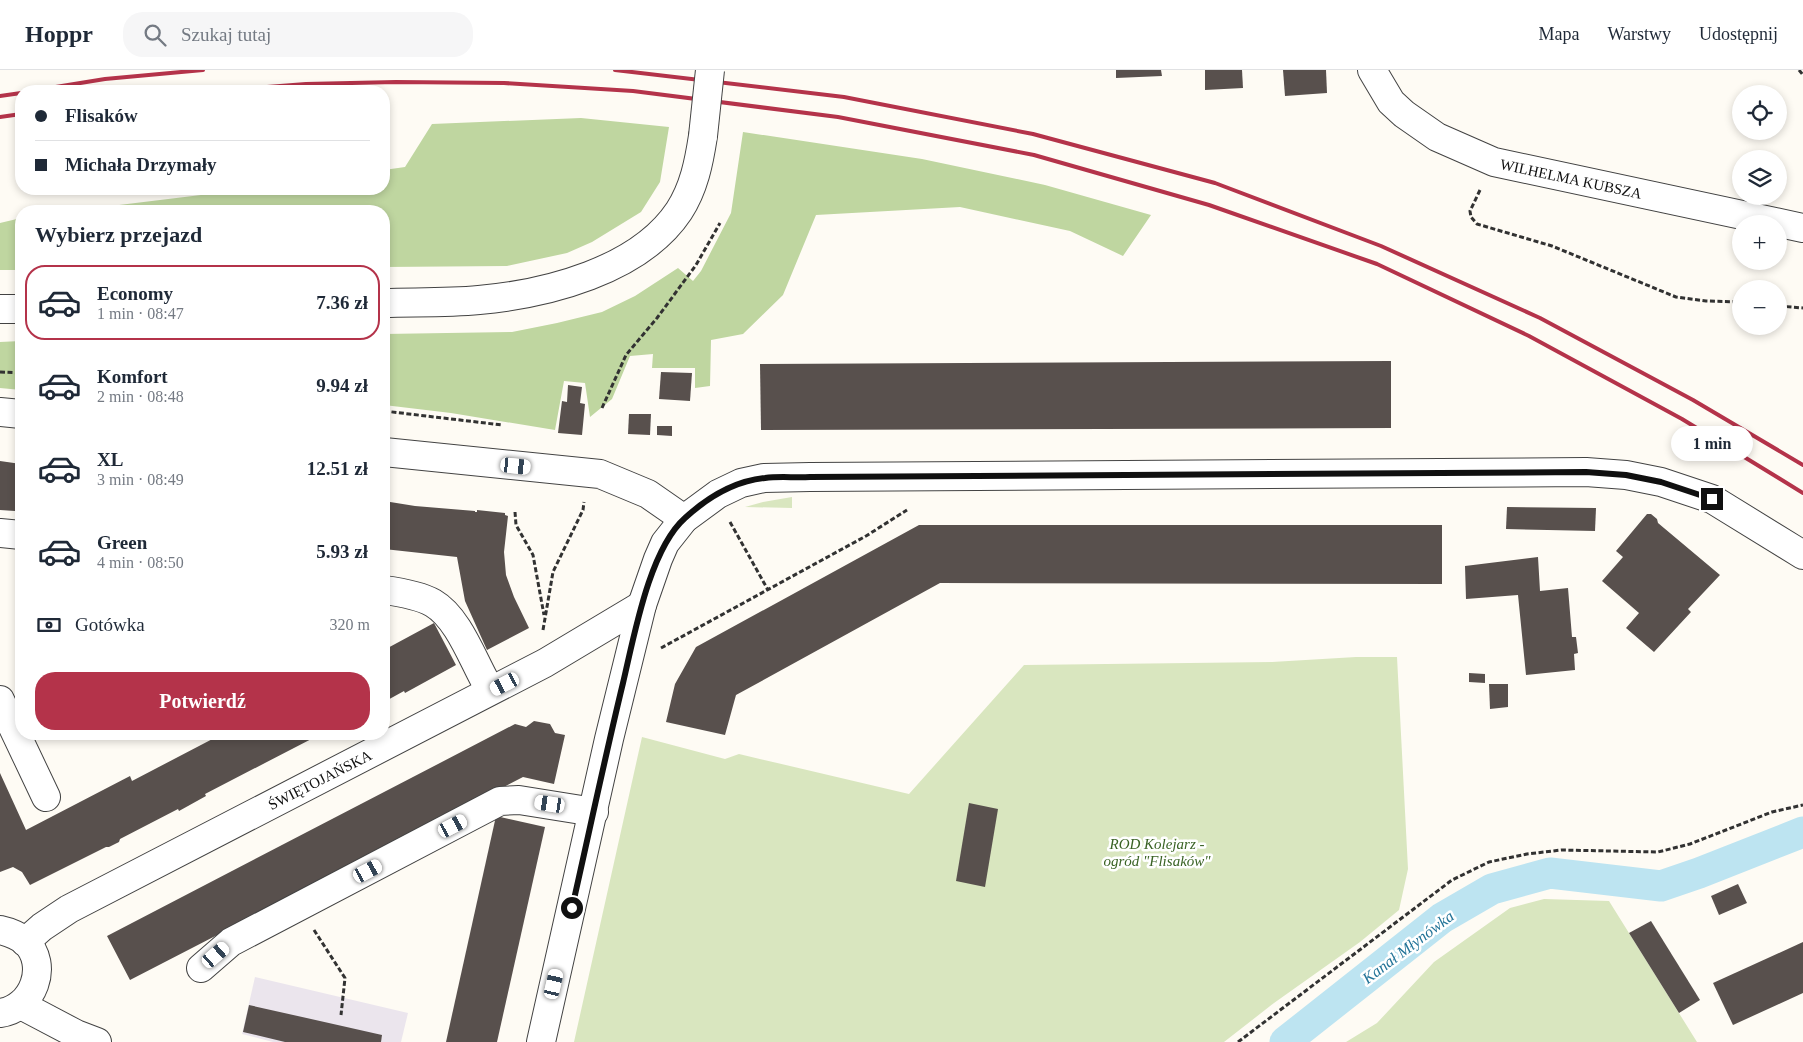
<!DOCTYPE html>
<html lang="pl">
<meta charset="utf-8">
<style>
body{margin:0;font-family:Georgia,serif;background:#f6f6f7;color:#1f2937;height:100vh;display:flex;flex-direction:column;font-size:19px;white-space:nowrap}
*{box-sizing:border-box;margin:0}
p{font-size:16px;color:#747a83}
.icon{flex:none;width:28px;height:28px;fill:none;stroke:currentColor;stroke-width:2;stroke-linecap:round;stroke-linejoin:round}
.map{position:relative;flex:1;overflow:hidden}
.panel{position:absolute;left:15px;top:135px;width:375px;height:535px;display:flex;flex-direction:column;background:#fff;border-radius:20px;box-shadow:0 2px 8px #0003}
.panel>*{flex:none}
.hud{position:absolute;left:15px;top:15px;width:375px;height:110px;border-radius:20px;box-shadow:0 2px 8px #0003;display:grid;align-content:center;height:110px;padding:0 20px;background:#fff}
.controls{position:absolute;left:1732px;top:15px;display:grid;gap:10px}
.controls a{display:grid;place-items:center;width:55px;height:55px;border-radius:50%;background:#fff;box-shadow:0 2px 8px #0003;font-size:25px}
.end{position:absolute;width:22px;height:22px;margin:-11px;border:6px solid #101010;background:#fff;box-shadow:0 0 0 2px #fff}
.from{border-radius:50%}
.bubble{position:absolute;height:35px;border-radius:18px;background:#fff;box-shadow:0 2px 8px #0003;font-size:16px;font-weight:700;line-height:35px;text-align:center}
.car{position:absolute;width:15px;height:30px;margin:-15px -8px;border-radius:6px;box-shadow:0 0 4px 1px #0007;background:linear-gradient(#fff 24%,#345 0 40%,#fff 0 76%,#345 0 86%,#fff 0)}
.hud b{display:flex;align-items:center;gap:18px;height:48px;font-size:19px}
.hud b+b{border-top:1px solid #e0e1e3}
.hud i{width:12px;height:12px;background:#1f2937}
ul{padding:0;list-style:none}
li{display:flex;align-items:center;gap:15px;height:75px;margin:0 10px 8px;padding:0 10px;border:2px solid transparent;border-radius:20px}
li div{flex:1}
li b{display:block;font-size:19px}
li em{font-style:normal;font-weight:700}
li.on{border-color:#b4334a}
li>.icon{width:45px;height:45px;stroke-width:1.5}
h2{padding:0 20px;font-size:22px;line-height:60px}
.pay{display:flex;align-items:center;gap:12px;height:55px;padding:0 20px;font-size:19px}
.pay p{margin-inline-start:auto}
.action{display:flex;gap:10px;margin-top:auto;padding:10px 20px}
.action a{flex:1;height:58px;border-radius:20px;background:#b4334a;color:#fff;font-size:20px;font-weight:700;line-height:58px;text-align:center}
header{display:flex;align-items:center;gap:30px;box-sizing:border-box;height:70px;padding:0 25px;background:#fff;border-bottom:1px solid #e0e1e3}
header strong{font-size:24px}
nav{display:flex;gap:28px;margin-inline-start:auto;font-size:18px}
.search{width:350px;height:45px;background:#f6f6f7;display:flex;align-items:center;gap:12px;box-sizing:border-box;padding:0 18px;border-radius:20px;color:#747a83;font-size:19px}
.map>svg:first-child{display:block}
.industrial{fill:#ebe5ed}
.green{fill:#d9e6bf}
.forest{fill:#bfd6a0}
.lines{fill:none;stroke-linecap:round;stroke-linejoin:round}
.canal{stroke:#bde4f1;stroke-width:31}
.building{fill:#58504d}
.minor-casing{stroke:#434343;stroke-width:30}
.path{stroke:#323232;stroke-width:3;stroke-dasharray:5 2.5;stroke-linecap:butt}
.minor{stroke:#fff;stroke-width:28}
.rail{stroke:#b4334a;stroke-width:4}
.minor-bridge-casing{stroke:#434343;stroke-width:30;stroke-linecap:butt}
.minor-bridge{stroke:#fff;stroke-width:28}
.route{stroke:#101010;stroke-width:6}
.labels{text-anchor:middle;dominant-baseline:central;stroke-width:5;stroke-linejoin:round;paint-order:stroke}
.street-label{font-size:15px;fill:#101010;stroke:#fff}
.park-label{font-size:15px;font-style:italic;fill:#3a6325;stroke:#fff}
.water-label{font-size:16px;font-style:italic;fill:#237498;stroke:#fff}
</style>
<header>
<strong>Hoppr</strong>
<div class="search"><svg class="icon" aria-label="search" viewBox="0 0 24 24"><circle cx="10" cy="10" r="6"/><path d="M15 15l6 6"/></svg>Szukaj tutaj</div>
<nav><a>Mapa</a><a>Warstwy</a><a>Udostępnij</a></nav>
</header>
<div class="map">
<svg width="1803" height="972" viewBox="0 0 1803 972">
<rect width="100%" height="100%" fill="#fefbf4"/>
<polygon class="industrial" points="255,907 408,943 401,972 273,972 242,964"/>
<g class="green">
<polygon points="792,427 792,438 745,437 763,432"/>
<polygon points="1356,587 1397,587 1408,799 1399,840 1360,872 1274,933 1224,972 574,972 642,667 725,689 739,684 909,724 1024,595 1272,592"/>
<polygon points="1544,829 1609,831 1697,972 1346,972 1377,953 1434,892 1510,838"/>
</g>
<g class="forest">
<polygon points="581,48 669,57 660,112 641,142 592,172 567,183 507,196 384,197 384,141 70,141 250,119 384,119 384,100 405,97 432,54"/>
<polygon points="743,62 922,89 1045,115 1151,145 1123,186 1070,161 960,137 816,145 783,225 743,264 711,270 710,316 695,318 695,298 652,298 653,284 630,286 612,329 590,347 585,313 564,311 555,360 451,343 384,335 384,264 512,262 557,253 602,242 635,226 678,198 693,211 701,201 731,143"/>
<polygon points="21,148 21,200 0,200 0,153"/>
<polygon points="21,271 21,320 0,318 0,272"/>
</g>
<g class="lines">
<polyline class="canal" points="1285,972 1442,848 1492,819 1550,803 1661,816 1699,803 1803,762"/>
</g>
<g class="building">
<polygon points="1116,0 1161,0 1162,6 1116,8"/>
<polygon points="1205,0 1242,0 1243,18 1205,20"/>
<polygon points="1283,0 1326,0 1327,23 1285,26"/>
<polygon points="1391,291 1391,358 761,360 760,294"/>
<polygon points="661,302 692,303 690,331 659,329"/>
<polygon points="568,315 582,317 580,333 585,334 582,365 558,363 562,331 567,332"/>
<polygon points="629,344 651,344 650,365 628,364"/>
<polygon points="657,356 672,356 672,366 657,365"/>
<polygon points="0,391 21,394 21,440 15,439 15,441 0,440"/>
<polygon points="384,431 415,436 475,441 475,442 477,442 477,440 505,443 505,445 508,446 504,482 506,505 514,527 529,558 487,580 465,531 457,487 384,479"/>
<polygon points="1507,437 1596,438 1595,461 1506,459"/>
<polygon points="1647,444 1651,444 1657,449 1658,453 1720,505 1688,539 1691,542 1654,582 1626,558 1639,543 1602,511 1623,487 1616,481"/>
<polygon points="919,455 1442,455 1442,514 940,513 736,625 725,665 666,652 675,614 696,577"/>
<polygon points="1538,487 1540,521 1568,518 1572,567 1576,567 1578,583 1574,584 1575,600 1526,605 1518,525 1466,529 1465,496"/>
<polygon points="434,553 456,595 405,623 404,621 384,632 384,580"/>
<polygon points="1469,603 1485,604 1485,613 1469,612"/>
<polygon points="1489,614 1508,614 1508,637 1490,639"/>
<polygon points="534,651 550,654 555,663 565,665 554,714 523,707 130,910 107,866 515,654 526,657"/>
<polygon points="222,664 321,664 205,724 206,726 179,741 178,739 120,769 119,772 109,777 106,777 30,815 22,802 13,797 0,802 0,703 26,760 130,706 132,711"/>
<polygon points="969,733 998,739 985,817 956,811"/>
<polygon points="496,746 545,757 497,972 446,972"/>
<polygon points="1738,814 1747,833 1719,845 1711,826"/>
<polygon points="1651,851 1700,930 1679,943 1629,863"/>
<polygon points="1803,872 1803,923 1733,955 1713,913"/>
<polygon points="249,935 382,965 381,972 285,972 243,962"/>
</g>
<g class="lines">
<defs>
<g id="minor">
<polyline points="1372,0 1391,32 1404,44 1437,67 1494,92 1803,158"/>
<path d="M384 233C415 232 447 233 479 230 546 224 639 201 679 141 694 118 699 92 703 66"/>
<polyline points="0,239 21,239"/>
<polyline points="0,342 21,344"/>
<polyline points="384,382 600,404 648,424 684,449"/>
<polyline points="0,463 21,465"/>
<path d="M384 520C399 522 419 525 433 533 457 547 471 585 484 609"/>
<polyline points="0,630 46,727"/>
<path d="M0 860C9 862 17 865 25 871 50 895 33 939 0 943"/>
<polyline points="25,872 42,857 69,839 545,593 642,535"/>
<polyline points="201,898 231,872 500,731 519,730 594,742"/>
<polyline points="21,935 76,964 97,972"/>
<polyline points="541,972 609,669 642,535 658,489 665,473 684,449 718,424 741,413 764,408 810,407 1586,402 1626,405 1661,412 1712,429 1803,485"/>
</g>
</defs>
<use href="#minor" class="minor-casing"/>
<g class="path">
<polyline points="1799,0 1803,5"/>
<polyline points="1480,120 1470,141 1471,147 1477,154 1552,176 1676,227 1706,231 1741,232"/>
<polyline points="1779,236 1803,238"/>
<polyline points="0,302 21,303"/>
<polyline points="602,338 626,285 657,248 696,195 720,153"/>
<polyline points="384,341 502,355"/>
<polyline points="515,442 516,455 533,485 544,545"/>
<polyline points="730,452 768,520"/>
<polyline points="543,560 553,502 583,440 584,432"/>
<polyline points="661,578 866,466 907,440"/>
<polyline points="314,860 345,908 341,945"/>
<polyline points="1238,972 1452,810 1489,792 1527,784 1561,780 1658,782 1690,774 1772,742 1803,735"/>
</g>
<use href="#minor" class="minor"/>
<g class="rail">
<polyline points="615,0 844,27 1033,64 1215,113 1381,176 1540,248 1693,330 1803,395"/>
<polyline points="31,21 105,9 203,0"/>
<polyline points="214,21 306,14 396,12 504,13 633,21 838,47 1034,85 1209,135 1377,194 1529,266 1682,349 1803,423"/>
<polyline points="0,26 21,23"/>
<polyline points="0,47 21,44"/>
</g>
<defs>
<polyline id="minor-bridge" points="703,66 710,0"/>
</defs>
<use href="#minor-bridge" class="minor-bridge-casing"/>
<use href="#minor-bridge" class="minor-bridge"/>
</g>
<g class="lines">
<path class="route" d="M572 838C589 763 605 687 623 613 634 567 649 480 685 448 707 428 735 411 765 408 780 406 795 408 810 407L1586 402 1626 405 1661 412 1712 429"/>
</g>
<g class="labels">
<g class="street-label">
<text transform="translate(1571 109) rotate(12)">WILHELMA KUBSZA</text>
<text transform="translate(320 710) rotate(-27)">ŚWIĘTOJAŃSKA</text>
</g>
<g class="park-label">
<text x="1157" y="774">ROD Kolejarz -<tspan x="1157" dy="17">ogród "Flisaków"</tspan></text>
</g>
<g class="water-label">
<text transform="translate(1408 877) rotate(-37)">Kanał Młynówka</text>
</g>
</g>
</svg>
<div class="controls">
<a><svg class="icon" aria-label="locate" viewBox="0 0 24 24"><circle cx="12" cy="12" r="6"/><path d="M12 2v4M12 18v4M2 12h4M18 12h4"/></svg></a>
<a><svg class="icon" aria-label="layers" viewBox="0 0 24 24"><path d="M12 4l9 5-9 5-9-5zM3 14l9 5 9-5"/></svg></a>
<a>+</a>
<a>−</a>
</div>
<i class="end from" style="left:572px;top:838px"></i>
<i class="end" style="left:1712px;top:429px"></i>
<div class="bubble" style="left:1671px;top:356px;width:82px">1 min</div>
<i class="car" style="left:516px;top:396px;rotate:96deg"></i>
<i class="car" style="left:505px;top:614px;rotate:243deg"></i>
<i class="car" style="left:550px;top:734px;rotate:279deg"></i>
<i class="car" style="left:453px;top:756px;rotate:62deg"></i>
<i class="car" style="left:368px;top:801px;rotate:62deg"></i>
<i class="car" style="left:216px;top:885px;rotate:49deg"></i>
<i class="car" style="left:554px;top:914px;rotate:13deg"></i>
<div class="hud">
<b><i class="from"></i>Flisaków</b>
<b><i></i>Michała Drzymały</b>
</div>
<section class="panel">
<h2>Wybierz przejazd</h2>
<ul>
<li class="on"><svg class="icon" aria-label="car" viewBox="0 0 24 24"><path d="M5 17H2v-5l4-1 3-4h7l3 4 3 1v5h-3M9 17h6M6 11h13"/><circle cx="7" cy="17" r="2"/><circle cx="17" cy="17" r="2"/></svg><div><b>Economy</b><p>1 min · 08:47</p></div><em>7.36 zł</em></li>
<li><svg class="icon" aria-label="car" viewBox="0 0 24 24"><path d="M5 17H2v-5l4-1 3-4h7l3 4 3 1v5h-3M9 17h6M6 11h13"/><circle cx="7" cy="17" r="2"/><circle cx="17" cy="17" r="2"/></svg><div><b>Komfort</b><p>2 min · 08:48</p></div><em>9.94 zł</em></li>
<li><svg class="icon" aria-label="car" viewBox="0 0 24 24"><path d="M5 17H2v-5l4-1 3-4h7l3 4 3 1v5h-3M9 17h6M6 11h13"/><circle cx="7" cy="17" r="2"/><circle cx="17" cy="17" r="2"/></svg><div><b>XL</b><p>3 min · 08:49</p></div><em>12.51 zł</em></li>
<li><svg class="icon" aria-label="car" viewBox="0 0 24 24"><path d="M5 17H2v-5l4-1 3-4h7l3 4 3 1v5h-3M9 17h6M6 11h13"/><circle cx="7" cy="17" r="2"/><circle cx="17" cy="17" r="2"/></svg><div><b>Green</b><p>4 min · 08:50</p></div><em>5.93 zł</em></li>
</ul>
<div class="pay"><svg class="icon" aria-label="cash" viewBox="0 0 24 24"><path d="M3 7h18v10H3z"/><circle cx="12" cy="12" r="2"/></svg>Gotówka<p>320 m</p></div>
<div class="action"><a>Potwierdź</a></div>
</section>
</div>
